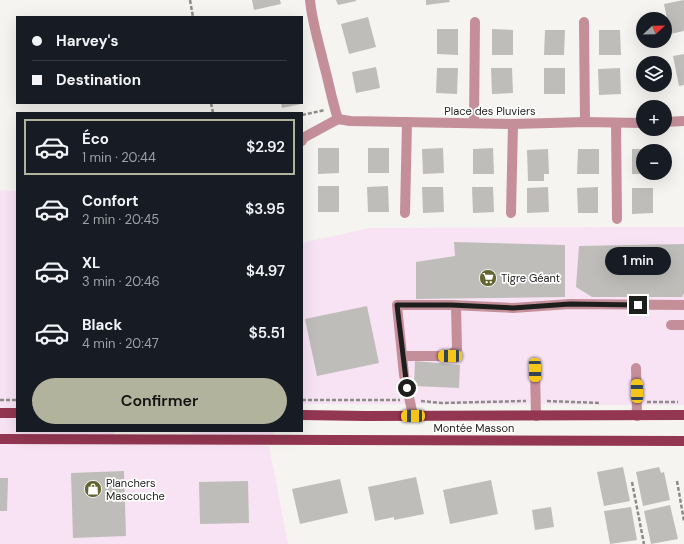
<!DOCTYPE html>
<html lang="fr">
<meta charset="utf-8">
<style>
body{margin:0;font-family:"DM Sans",sans-serif;background:#242831;color:#f1f3f6;height:100vh;display:flex;flex-direction:column;font-size:15px;white-space:nowrap}
*{box-sizing:border-box;margin:0}
p{font-size:13px;color:#9ea1a6}
.icon{flex:none;width:22px;height:22px;fill:none;stroke:currentColor;stroke-width:2;stroke-linecap:round;stroke-linejoin:round}
.map{position:relative;flex:1;overflow:hidden}
.sheet{position:absolute;left:16px;top:112px;width:287px;height:320px;display:flex;flex-direction:column;background:#171b24;border-radius:0px;box-shadow:0 4px 16px #0002}
.sheet>*{flex:none}
.banner{position:absolute;left:16px;top:16px;width:287px;height:88px;border-radius:0px;box-shadow:0 4px 16px #0002;display:grid;align-content:center;height:88px;padding:0 16px;background:#171b24}
.needle{width:26px;rotate:68deg}
.controls{position:absolute;left:636px;top:12px;display:grid;gap:8px}
.controls a{display:grid;place-items:center;width:36px;height:36px;border-radius:50%;background:#171b24;box-shadow:0 4px 16px #0002;font-size:20px}
.end{position:absolute;width:18px;height:18px;margin:-9px;border:5px solid #1e1e1c;background:#fff;box-shadow:0 0 0 2px #fff}
.from{border-radius:50%}
.bubble{position:absolute;height:28px;border-radius:14px;background:#171b24;box-shadow:0 4px 16px #0002;font-size:13px;font-weight:600;line-height:28px;text-align:center}
.car{position:absolute;width:12px;height:24px;margin:-12px -6px;border-radius:5px;box-shadow:0 0 3px 1px #0007;background:linear-gradient(#f5c518 24%,#345 0 40%,#f5c518 0 76%,#345 0 86%,#f5c518 0)}
.banner b{display:flex;align-items:center;gap:14px;height:38px;font-size:15px}
.banner b+b{border-top:1px solid #363941}
.banner i{width:10px;height:10px;background:#f1f3f6}
ul{padding:7px 0 0;list-style:none}
li{display:flex;align-items:center;gap:12px;height:56px;margin:0 8px 6px;padding:0 8px;border:2px solid transparent;border-radius:0px}
li div{flex:1}
li b{display:block;font-size:15px}
li em{font-style:normal;font-weight:600}
li.selected{border-color:#b2b39d}
li>.icon{width:36px;height:36px;stroke-width:1.5}
.primary-button{display:flex;gap:8px;margin-top:auto;padding:8px 16px}
.primary-button a{flex:1;height:46px;border-radius:24px;background:#b2b39d;color:#111;font-size:16px;font-weight:600;line-height:46px;text-align:center}
.map>svg:first-child{display:block}
.commercial{fill:#f7e3f4}
.building{fill:#bfbdb9}
.lines{fill:none;stroke-linecap:round;stroke-linejoin:round}
.path{stroke:#8c8b88;stroke-width:2.5;stroke-dasharray:4 2;stroke-linecap:butt}
.minor{stroke:#c58f9a;stroke-width:10}
.major{stroke:#933651;stroke-width:10}
.route{stroke:#1e1e1c;stroke-width:5}
.labels{text-anchor:middle;dominant-baseline:central;stroke-width:3.5;stroke-linejoin:round;paint-order:stroke}
.street-label{font-size:11px;fill:#1e1e1c;stroke:#fff}
.poi-label{font-size:11px;fill:#1e1e1c;stroke:#fff;text-anchor:start}
</style>
<div class="map">
<svg width="684" height="544" viewBox="0 0 684 544">
<rect width="100%" height="100%" fill="#f6f4f0"/>
<g class="commercial">
<polygon points="0,190 17,191 17,431 114,431 115,436 269,446 288,544 0,544"/>
<polygon points="684,227 684,405 302,404 302,243 370,228"/>
<polygon points="192,431 273,431 275,437 193,436"/>
</g>
<g class="building">
<polygon points="252,0 280,0 281,4 254,10"/>
<polygon points="336,0 356,0 356,1 338,5"/>
<polygon points="426,0 449,0 450,2 426,5"/>
<polygon points="684,0 684,31 670,34 664,4"/>
<polygon points="368,17 376,47 349,54 341,24"/>
<polygon points="437,29 458,29 458,55 437,54"/>
<polygon points="492,29 513,30 513,55 492,55"/>
<polygon points="545,30 565,30 564,55 544,55"/>
<polygon points="599,30 620,30 621,55 599,55"/>
<polygon points="684,54 684,85 679,86 673,56"/>
<polygon points="376,67 380,88 356,93 352,72"/>
<polygon points="437,68 458,68 457,94 436,93"/>
<polygon points="491,68 512,68 513,93 492,94"/>
<rect x="544" y="68" width="21" height="26"/>
<polygon points="620,68 621,94 599,95 598,69"/>
<polygon points="281,103 301,103 301,104 282,108"/>
<polygon points="318,148 339,148 339,173 318,174"/>
<rect x="368" y="148" width="21" height="25"/>
<polygon points="443,148 444,173 423,174 422,149"/>
<polygon points="493,148 494,174 473,174 473,149"/>
<polygon points="548,149 549,174 544,174 544,181 528,181 527,150"/>
<polygon points="578,149 599,149 599,174 577,174"/>
<polygon points="632,149 654,149 654,151 643,151 643,173 655,173 655,174 632,174"/>
<rect x="318" y="186" width="21" height="26"/>
<polygon points="388,186 389,212 368,212 367,187"/>
<polygon points="422,187 443,187 444,212 423,213"/>
<polygon points="472,187 493,187 494,212 473,213"/>
<polygon points="548,187 549,212 527,213 527,188"/>
<polygon points="598,187 598,213 578,213 577,188"/>
<polygon points="632,188 653,188 653,213 632,214"/>
<polygon points="454,242 565,245 565,297 416,299 416,262 455,256"/>
<polygon points="684,244 684,293 682,297 592,297 576,287 579,246"/>
<polygon points="367,306 379,363 317,376 305,319"/>
<polygon points="415,361 460,365 459,388 414,386"/>
<polygon points="623,467 630,501 604,506 597,472"/>
<polygon points="659,467 661,473 664,472 670,500 643,506 636,472"/>
<polygon points="124,471 126,536 73,538 71,473"/>
<polygon points="416,477 424,514 394,520 394,517 375,521 368,487"/>
<polygon points="0,478 8,478 7,511 0,511"/>
<polygon points="340,479 348,513 300,524 292,489"/>
<polygon points="491,480 498,514 450,524 443,490"/>
<polygon points="248,481 249,523 200,524 199,482"/>
<polygon points="670,505 678,539 651,544 644,511"/>
<polygon points="551,507 554,527 535,530 532,510"/>
<polygon points="631,507 637,540 610,544 604,511"/>
</g>
<g class="lines">
<g class="path">
<polyline points="190,0 193,17"/>
<polyline points="211,103 213,113"/>
<polyline points="302,115 325,110"/>
<polyline points="0,400 17,400"/>
<polyline points="302,400 400,400"/>
<polyline points="421,401 442,403 526,401"/>
<polyline points="547,401 600,403"/>
<polyline points="647,402 678,402"/>
<polyline points="677,481 684,521"/>
<polyline points="632,482 644,544"/>
</g>
<g class="minor">
<path d="M310 0C312 22 319 43 324 65 329 83 332 101 338 119"/>
<polyline points="584,22 585,122"/>
<polyline points="665,122 684,121"/>
<polyline points="474,123 475,22"/>
<polyline points="616,123 617,219"/>
<polyline points="302,141 303,138 338,119 350,121 513,124 585,122 643,123"/>
<polyline points="405,213 407,122"/>
<polyline points="511,213 513,124"/>
<polyline points="671,325 684,325"/>
<polyline points="403,356 450,356 457,349 456,306"/>
<polyline points="636,368 637,416"/>
<polyline points="535,370 536,416"/>
<polyline points="413,415 404,375 397,305 451,305 513,308 570,304 684,305"/>
</g>
<g class="major">
<polyline points="0,413 17,413"/>
<polyline points="302,415 365,416 684,415"/>
<polyline points="0,439 684,441"/>
</g>
</g>
<g class="lines">
<polyline class="route" points="407,388 397,305 451,305 513,308 570,304 638,305"/>
</g>
<defs>
<symbol id="supermarket-disc" viewBox="-11 -11 22 22"><circle r="9.5" fill="#646431" stroke="#fff"/><path d="M-6-5.5h2.5l.6 2H6L4.5 2H-2.5L-4.4-4H-6ZM-1.5 3.2a1.3 1.3 0 1 0 .1 0ZM3 3.2a1.3 1.3 0 1 0 .1 0Z" fill="#fff"/></symbol>
<symbol id="shop-disc" viewBox="-11 -11 22 22"><circle r="9.5" fill="#646431" stroke="#fff"/><path d="M-5-2.5h2.3a2.7 3.5 0 0 1 5.4 0H5L5.5 6h-11ZM-1.5-2.5h3a1.5 2.3 0 0 0-3 0Z" fill="#fff"/></symbol>
</defs>
<g fill-rule="evenodd">
<use href="#supermarket-disc" x="478" y="268" width="20" height="20"/>
<use href="#shop-disc" x="83" y="479" width="20" height="20"/>
</g>
<g class="labels">
<g class="street-label">
<text x="490" y="111">Place des Pluviers</text>
<text x="474" y="428">Montée Masson</text>
</g>
<g class="poi-label">
<text x="501" y="278">Tigre Géant</text>
<text x="106" y="483">Planchers<tspan x="106" dy="13">Mascouche</tspan></text>
</g>
</g>
</svg>
<div class="controls">
<a><svg class="needle" viewBox="-14 -14 28 28"><path d="M0-13l5 13h-10z" fill="#e53935"/><path d="M0 13l5-13h-10z" fill="#9ea1a6"/></svg></a>
<a><svg class="icon" aria-label="layers" viewBox="0 0 24 24"><path d="M12 4l9 5-9 5-9-5zM3 14l9 5 9-5"/></svg></a>
<a>+</a>
<a>−</a>
</div>
<i class="end from" style="left:407px;top:388px"></i>
<i class="end" style="left:638px;top:305px"></i>
<div class="bubble" style="left:605px;top:247px;width:66px">1 min</div>
<i class="car" style="left:450px;top:356px;rotate:270deg"></i>
<i class="car" style="left:535px;top:370px;rotate:179deg"></i>
<i class="car" style="left:637px;top:391px;rotate:359deg"></i>
<i class="car" style="left:413px;top:416px;rotate:269deg"></i>
<div class="banner">
<b><i class="from"></i>Harvey's</b>
<b><i></i>Destination</b>
</div>
<section class="sheet">
<ul>
<li class="selected"><svg class="icon" aria-label="car" viewBox="0 0 24 24"><path d="M5 17H2v-5l4-1 3-4h7l3 4 3 1v5h-3M9 17h6M6 11h13"/><circle cx="7" cy="17" r="2"/><circle cx="17" cy="17" r="2"/></svg><div><b>Éco</b><p>1 min · 20:44</p></div><em>$2.92</em></li>
<li><svg class="icon" aria-label="car" viewBox="0 0 24 24"><path d="M5 17H2v-5l4-1 3-4h7l3 4 3 1v5h-3M9 17h6M6 11h13"/><circle cx="7" cy="17" r="2"/><circle cx="17" cy="17" r="2"/></svg><div><b>Confort</b><p>2 min · 20:45</p></div><em>$3.95</em></li>
<li><svg class="icon" aria-label="car" viewBox="0 0 24 24"><path d="M5 17H2v-5l4-1 3-4h7l3 4 3 1v5h-3M9 17h6M6 11h13"/><circle cx="7" cy="17" r="2"/><circle cx="17" cy="17" r="2"/></svg><div><b>XL</b><p>3 min · 20:46</p></div><em>$4.97</em></li>
<li><svg class="icon" aria-label="car" viewBox="0 0 24 24"><path d="M5 17H2v-5l4-1 3-4h7l3 4 3 1v5h-3M9 17h6M6 11h13"/><circle cx="7" cy="17" r="2"/><circle cx="17" cy="17" r="2"/></svg><div><b>Black</b><p>4 min · 20:47</p></div><em>$5.51</em></li>
</ul>
<div class="primary-button"><a>Confirmer</a></div>
</section>
</div>
